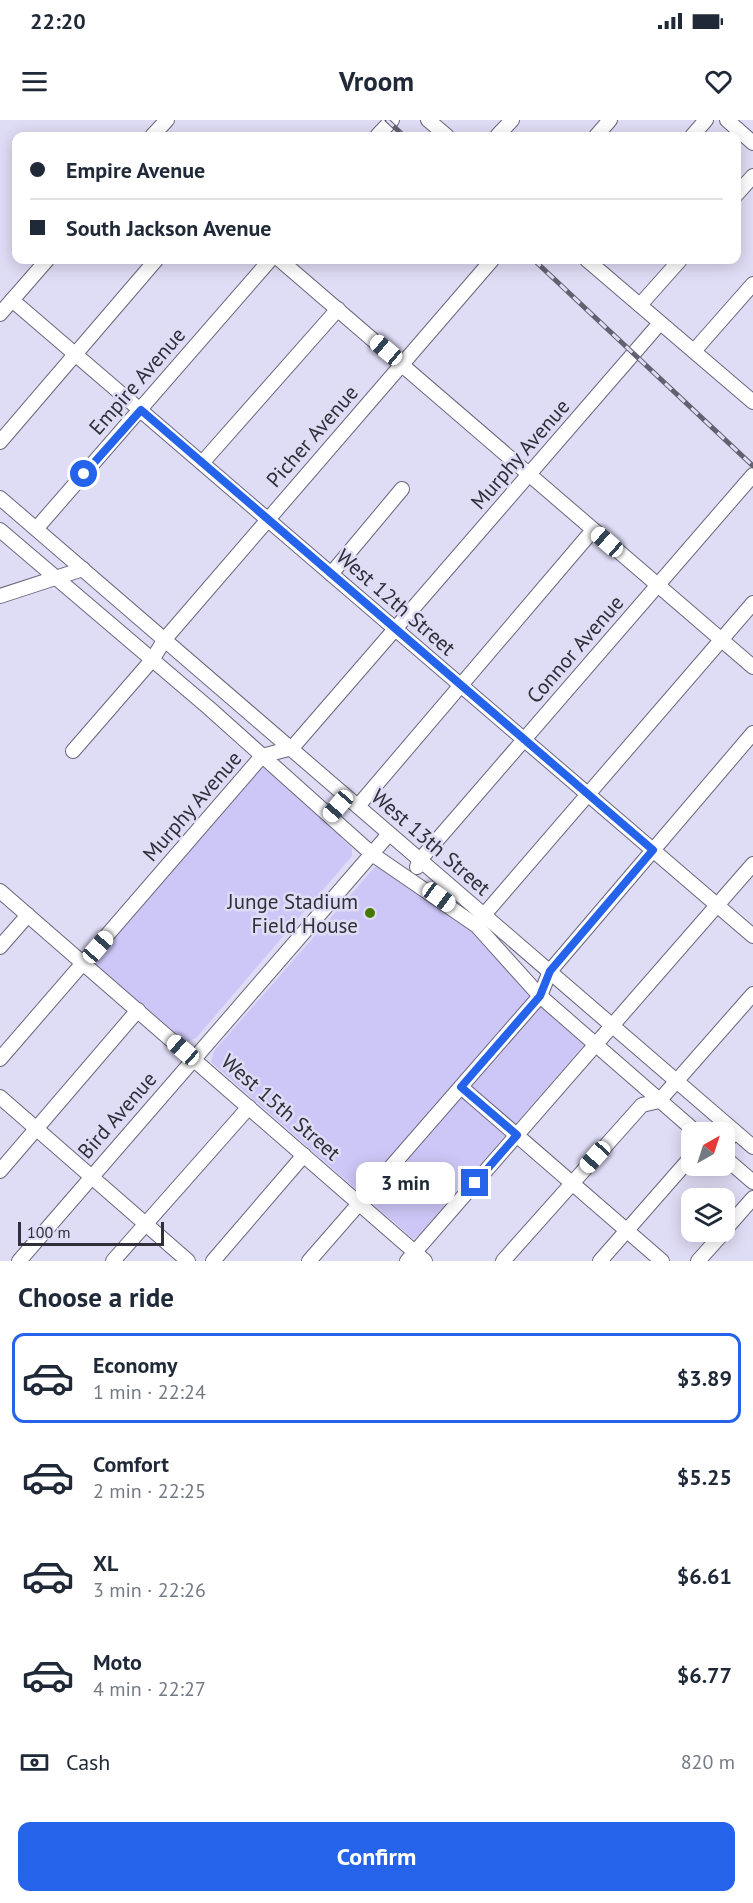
<!DOCTYPE html>
<meta charset="utf-8">
<style>
body{margin:0;font-family:"PT Sans",sans-serif;background:#f6f6f7;color:#1f2937;height:100vh;display:flex;flex-direction:column;font-size:22px;white-space:nowrap}
*{box-sizing:border-box;margin:0}
p{font-size:20px;color:#747a83}
.icon{flex:none;width:33px;height:33px;fill:none;stroke:currentColor;stroke-width:2;stroke-linecap:round;stroke-linejoin:round}
.map{position:relative;height:1141px;overflow:hidden}
.side{display:flex;flex-direction:column;background:#fff;flex:1}
.side>*{flex:none}
.banner{position:absolute;left:12px;top:12px;width:729px;height:132px;border-radius:12px;box-shadow:0 3px 15px #0003;display:grid;align-content:center;height:132px;padding:0 18px;background:#fff}
.needle{width:39px;rotate:39deg}
.buttons{position:absolute;left:681px;top:1002px;display:grid;gap:12px}
.buttons a{display:grid;place-items:center;width:54px;height:54px;border-radius:12px;background:#fff;box-shadow:0 3px 15px #0003;font-size:30px}
.scale{position:absolute;left:18px;bottom:15px;width:146px;box-sizing:border-box;padding-left:6px;border:3px solid #302f39;border-top:0;font-size:16px;line-height:21px;white-space:nowrap;color:#302f39;-webkit-text-stroke:4px #dfdcf5;paint-order:stroke}
.end{position:absolute;width:27px;height:27px;margin:-14px;border:8px solid #2563eb;background:#fff;box-shadow:0 0 0 3px #fff}
.from{border-radius:50%}
.bubble{position:absolute;height:42px;border-radius:12px;background:#fff;box-shadow:0 3px 15px #0003;font-size:20px;font-weight:700;line-height:42px;text-align:center}
.car{position:absolute;width:18px;height:36px;margin:-18px -9px;border-radius:8px;box-shadow:0 0 4px 2px #0007;background:linear-gradient(#fff 24%,#345 0 40%,#fff 0 76%,#345 0 86%,#fff 0)}
.banner b{display:flex;align-items:center;gap:21px;height:57px;font-size:22px}
.banner b+b{border-top:2px solid #e0e1e3}
.banner i{width:15px;height:15px;background:#1f2937}
ul{padding:0;list-style:none}
li{display:flex;align-items:center;gap:18px;height:90px;margin:0 12px 9px;padding:0 6px;border:3px solid transparent;border-radius:12px}
li div{flex:1}
li b{display:block;font-size:22px}
li em{font-style:normal;font-weight:700}
li.on{border-color:#2563eb}
li>.icon{width:54px;height:54px;stroke-width:1.5}
h2{padding:0 18px;font-size:27px;line-height:72px}
.pay{display:flex;align-items:center;gap:15px;height:66px;padding:0 18px;font-size:22px}
.pay p{margin-inline-start:auto}
.cta{display:flex;gap:12px;margin-top:auto;padding:12px 18px}
.cta a{flex:1;height:69px;border-radius:12px;background:#2563eb;color:#fff;font-size:24px;font-weight:700;line-height:69px;text-align:center}
.status{display:flex;justify-content:space-between;align-items:center;height:42px;padding:0 30px;background:#fff;direction:ltr}
.status svg{height:16px;fill:currentColor}
header{display:flex;justify-content:space-between;align-items:center;height:78px;padding:0 18px;background:#fff;font-size:27px;font-weight:700}
.map>svg:first-child{display:block}
.green{fill:#cdc7f7}
.lines{fill:none;stroke-linecap:round;stroke-linejoin:round}
.minor-casing{stroke:#68667b;stroke-width:16}
.minor{stroke:#fff;stroke-width:14}
.rail-casing{stroke:#636170;stroke-width:5}
.rail{stroke:#dfdcf5;stroke-width:3;stroke-dasharray:9;stroke-linecap:butt}
.route{stroke:#2563eb;stroke-width:8}
.poi-dot{fill:#467700;stroke:#dfdcf5;stroke-width:2}
.labels{text-anchor:middle;dominant-baseline:central;stroke-width:5;stroke-linejoin:round;paint-order:stroke}
.street-label{font-size:21px;fill:#302f39;stroke:#dfdcf5}
.poi-label{font-size:21px;fill:#302f39;stroke:#dfdcf5;text-anchor:end}
</style>
<div class="status"><b>22:20</b><svg viewBox="0 0 49 12"><path d="M0 12V9h3v3zM5 12V6h3v6zM10 12V3h3v9zM15 12V0h3v12zM26 1h20v11H26zM47 4h2v5h-2z"/></svg></div>
<header><svg class="icon" aria-label="menu" viewBox="0 0 24 24"><path d="M4 6h16M4 12h16M4 18h16"/></svg>Vroom<svg class="icon" aria-label="heart" viewBox="0 0 24 24"><path d="M12 20l-8-8c-3-5 5-10 8-4 3-6 11-1 8 4z"/></svg></header>
<div class="map">
<svg width="753" height="1141" viewBox="0 0 753 1141">
<rect width="100%" height="100%" fill="#dfdcf5"/>
<g class="green">
<polygon points="261,648 266,648 337,709 342,719 352,728 352,736 196,918 186,922 97,846 95,839"/>
<polygon points="375,747 383,747 487,821 520,864 584,925 418,1116 413,1119 211,942 214,931"/>
</g>
<g class="lines">
<defs>
<g id="minor">
<polyline points="428,0 447,16"/>
<polyline points="727,0 753,23"/>
<polyline points="152,16 167,0"/>
<polyline points="377,16 392,0"/>
<polyline points="497,16 512,0"/>
<polyline points="596,16 610,0"/>
<polyline points="692,16 706,0"/>
<polyline points="736,75 753,56"/>
<polyline points="280,140 753,547"/>
<polyline points="587,140 753,282"/>
<polyline points="12,180 753,816"/>
<polyline points="640,185 680,140"/>
<polyline points="0,194 47,140"/>
<polyline points="694,231 753,164"/>
<polyline points="0,322 156,140"/>
<polyline points="202,343 338,189"/>
<polyline points="0,378 753,1027"/>
<polyline points="36,409 270,140"/>
<polyline points="0,410 209,588 372,734 477,806 540,876 696,1012"/>
<polyline points="331,454 402,369"/>
<polyline points="0,476 83,449"/>
<polyline points="73,631 152,540 165,519 492,140"/>
<polyline points="358,686 593,410"/>
<polyline points="417,747 419,741 753,355"/>
<polyline points="0,771 425,1141"/>
<polyline points="483,796 753,483"/>
<polyline points="0,827 28,795"/>
<polyline points="0,939 262,636 292,628 660,203"/>
<polyline points="461,967 662,1141"/>
<polyline points="0,977 188,1141"/>
<polyline points="724,1024 735,1012"/>
<polyline points="724,1037 753,1062"/>
<polyline points="0,1051 138,890"/>
<polyline points="724,1111 753,1078"/>
<polyline points="19,1141 389,714"/>
<polyline points="113,1141 249,987"/>
<polyline points="213,1141 304,1035"/>
<polyline points="309,1141 540,876 550,851 753,613"/>
<polyline points="407,1141 753,744"/>
<polyline points="503,1141 642,985 659,981 753,874"/>
<polyline points="600,1141 692,1036"/>
<polyline points="698,1141 724,1112"/>
</g>
</defs>
<use href="#minor" class="minor-casing"/>
<use href="#minor" class="minor"/>
<defs>
<g id="rail">
<polyline points="387,0 404,16"/>
<polyline points="534,140 753,346"/>
</g>
</defs>
<use href="#rail" class="rail-casing"/>
<use href="#rail" class="rail"/>
</g>
<g class="lines">
<polyline class="route" points="84,354 141,290 653,730 550,851 540,876 461,967 517,1015 475,1063"/>
</g>
<circle class="poi-dot" cx="370" cy="793" r="6"/>
<g class="labels">
<g class="street-label">
<text transform="translate(137 261) rotate(-49)">Empire Avenue</text>
<text transform="translate(312 316) rotate(-49)">Picher Avenue</text>
<text transform="translate(520 334) rotate(-49)">Murphy Avenue</text>
<text transform="translate(396 482) rotate(41)">West 12th Street</text>
<text transform="translate(575 529) rotate(-49)">Connor Avenue</text>
<text transform="translate(192 686) rotate(-49)">Murphy Avenue</text>
<text transform="translate(431 722) rotate(41)">West 13th Street</text>
<text transform="translate(281 987) rotate(41)">West 15th Street</text>
<text transform="translate(117 995) rotate(-49)">Bird Avenue</text>
</g>
<g class="poi-label">
<text x="358" y="781">Junge Stadium<tspan x="358" dy="24">Field House</tspan></text>
</g>
</g>
</svg>
<div class="buttons">
<a><svg class="needle" viewBox="-14 -14 28 28"><path d="M0-13l5 13h-10z" fill="#e53935"/><path d="M0 13l5-13h-10z" fill="#747a83"/></svg></a>
<a><svg class="icon" aria-label="layers" viewBox="0 0 24 24"><path d="M12 4l9 5-9 5-9-5zM3 14l9 5 9-5"/></svg></a>
</div>
<div class="scale">100 m</div>
<i class="end from" style="left:84px;top:354px"></i>
<i class="end" style="left:475px;top:1063px"></i>
<div class="bubble" style="left:356px;top:1042px;width:99px">3 min</div>
<i class="car" style="left:386px;top:230px;rotate:310deg"></i>
<i class="car" style="left:607px;top:422px;rotate:311deg"></i>
<i class="car" style="left:338px;top:686px;rotate:221deg"></i>
<i class="car" style="left:439px;top:777px;rotate:126deg"></i>
<i class="car" style="left:98px;top:827px;rotate:41deg"></i>
<i class="car" style="left:183px;top:930px;rotate:311deg"></i>
<i class="car" style="left:595px;top:1037px;rotate:222deg"></i>
<div class="banner">
<b><i class="from"></i>Empire Avenue</b>
<b><i></i>South Jackson Avenue</b>
</div>
</div>
<section class="side">
<h2>Choose a ride</h2>
<ul>
<li class="on"><svg class="icon" aria-label="car" viewBox="0 0 24 24"><path d="M5 17H2v-5l4-1 3-4h7l3 4 3 1v5h-3M9 17h6M6 11h13"/><circle cx="7" cy="17" r="2"/><circle cx="17" cy="17" r="2"/></svg><div><b>Economy</b><p>1 min · 22:24</p></div><em>$3.89</em></li>
<li><svg class="icon" aria-label="car" viewBox="0 0 24 24"><path d="M5 17H2v-5l4-1 3-4h7l3 4 3 1v5h-3M9 17h6M6 11h13"/><circle cx="7" cy="17" r="2"/><circle cx="17" cy="17" r="2"/></svg><div><b>Comfort</b><p>2 min · 22:25</p></div><em>$5.25</em></li>
<li><svg class="icon" aria-label="car" viewBox="0 0 24 24"><path d="M5 17H2v-5l4-1 3-4h7l3 4 3 1v5h-3M9 17h6M6 11h13"/><circle cx="7" cy="17" r="2"/><circle cx="17" cy="17" r="2"/></svg><div><b>XL</b><p>3 min · 22:26</p></div><em>$6.61</em></li>
<li><svg class="icon" aria-label="car" viewBox="0 0 24 24"><path d="M5 17H2v-5l4-1 3-4h7l3 4 3 1v5h-3M9 17h6M6 11h13"/><circle cx="7" cy="17" r="2"/><circle cx="17" cy="17" r="2"/></svg><div><b>Moto</b><p>4 min · 22:27</p></div><em>$6.77</em></li>
</ul>
<div class="pay"><svg class="icon" aria-label="cash" viewBox="0 0 24 24"><path d="M3 7h18v10H3z"/><circle cx="12" cy="12" r="2"/></svg>Cash<p>820 m</p></div>
<div class="cta"><a>Confirm</a></div>
</section>
